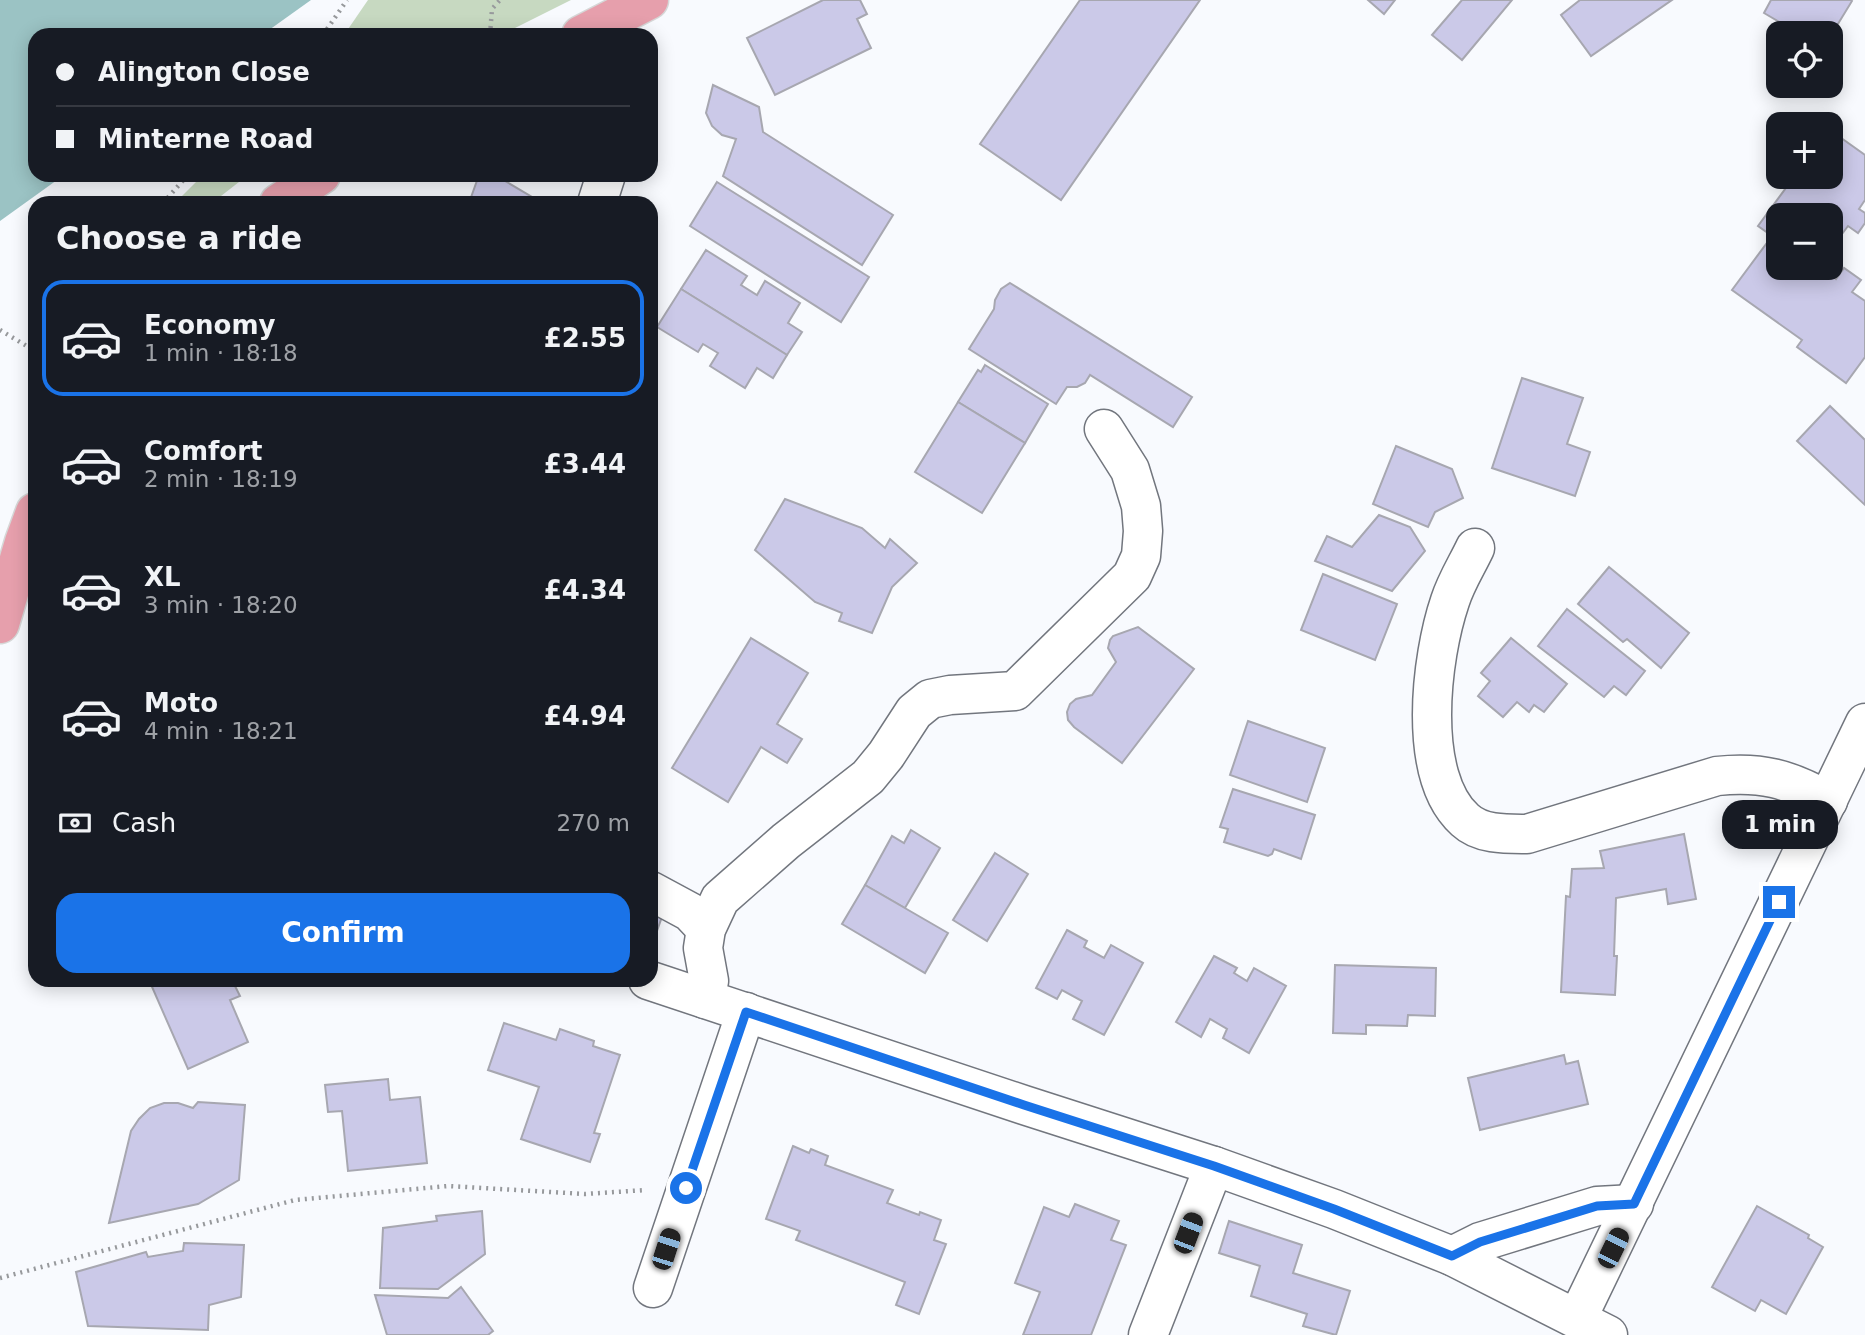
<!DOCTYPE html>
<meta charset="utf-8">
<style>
body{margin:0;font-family:"DejaVu Sans",sans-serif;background:#20242c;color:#f1f3f6;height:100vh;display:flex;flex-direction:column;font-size:26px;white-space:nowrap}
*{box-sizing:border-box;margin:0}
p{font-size:23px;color:#9ea1a6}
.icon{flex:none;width:38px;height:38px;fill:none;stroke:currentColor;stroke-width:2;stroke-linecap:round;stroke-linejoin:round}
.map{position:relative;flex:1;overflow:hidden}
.details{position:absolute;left:28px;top:196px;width:630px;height:791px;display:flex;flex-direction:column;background:#171b24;border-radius:21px;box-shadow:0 4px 18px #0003}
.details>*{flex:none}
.top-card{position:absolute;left:28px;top:28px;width:630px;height:154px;border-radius:21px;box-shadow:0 4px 18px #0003;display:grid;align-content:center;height:154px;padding:0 28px;background:#171b24}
.buttons{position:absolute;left:1766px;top:21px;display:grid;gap:14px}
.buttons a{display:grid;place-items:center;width:77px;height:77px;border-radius:14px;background:#171b24;box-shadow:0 4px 18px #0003;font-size:35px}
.end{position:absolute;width:32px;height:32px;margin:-16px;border:9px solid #1a73e8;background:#fff;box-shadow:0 0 0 4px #fff}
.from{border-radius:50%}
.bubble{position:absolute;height:49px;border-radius:21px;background:#171b24;box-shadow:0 4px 18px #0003;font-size:23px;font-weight:600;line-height:49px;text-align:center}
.car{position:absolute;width:21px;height:42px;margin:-21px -10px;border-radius:9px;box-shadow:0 0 5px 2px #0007;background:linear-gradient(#222 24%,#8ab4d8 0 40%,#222 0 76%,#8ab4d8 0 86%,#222 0)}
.top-card b{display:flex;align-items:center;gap:24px;height:66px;font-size:26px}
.top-card b+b{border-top:2px solid #363941}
.top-card i{width:18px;height:18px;background:#f1f3f6}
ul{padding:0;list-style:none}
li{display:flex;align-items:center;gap:21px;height:116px;margin:0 14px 10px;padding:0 14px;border:4px solid transparent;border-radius:21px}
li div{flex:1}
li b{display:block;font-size:26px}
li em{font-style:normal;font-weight:600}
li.on{border-color:#1a73e8}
li>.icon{width:63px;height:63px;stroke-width:1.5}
h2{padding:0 28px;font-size:32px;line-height:84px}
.pay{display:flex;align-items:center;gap:18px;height:77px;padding:0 28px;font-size:26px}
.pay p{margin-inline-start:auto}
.cta{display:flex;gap:14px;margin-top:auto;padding:14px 28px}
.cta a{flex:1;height:80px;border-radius:21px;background:#1a73e8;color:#fff;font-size:28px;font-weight:600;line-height:80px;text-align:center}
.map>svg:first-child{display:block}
.green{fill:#c7d9c1}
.water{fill:#9bc3c4}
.building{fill:#cbc9e8;stroke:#a7a7b0;stroke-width:2}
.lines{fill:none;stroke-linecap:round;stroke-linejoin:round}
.minor-casing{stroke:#72767e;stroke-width:41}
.major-casing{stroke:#d6d7d7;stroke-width:41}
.path{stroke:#97999c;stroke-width:4.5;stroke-dasharray:2 5;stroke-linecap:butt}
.minor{stroke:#fff;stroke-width:38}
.major{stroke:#e69fac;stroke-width:38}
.route{stroke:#1a73e8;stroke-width:9}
</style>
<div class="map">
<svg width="1865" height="1335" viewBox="0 0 1865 1335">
<rect width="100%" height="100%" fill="#f8fafe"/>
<g class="green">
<polygon points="368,0 571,0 501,35 344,35"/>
<polygon points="203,175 248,175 212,203 175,203"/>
</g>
<polygon class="water" points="0,0 311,0 262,35 35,35 35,175 64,175 0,221"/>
<g class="building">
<polygon points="823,0 860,0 867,14 857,19 871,48 775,95 747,38"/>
<polygon points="1080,0 1200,0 1061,200 980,144"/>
<polygon points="1368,0 1395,0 1384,14"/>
<polygon points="1462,0 1512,0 1462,60 1432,35"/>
<polygon points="1580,0 1672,0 1591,56 1561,15"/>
<polygon points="1771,0 1851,0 1852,1 1830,37 1830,33 1818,33 1812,30 1810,33 1798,33 1764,13"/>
<polygon points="713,85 759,107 763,132 893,215 862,265 723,176 736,139 722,135 712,126 706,113"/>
<polygon points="1830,130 1865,155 1865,200 1859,209 1865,213 1865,223 1858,233 1848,226 1830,250 1830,215 1778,215 1778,268 1821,268 1836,279 1844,268 1861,280 1852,292 1865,301 1865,357 1846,383 1797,347 1802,340 1732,290 1772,236 1758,226 1794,177 1830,177"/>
<polygon points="479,175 495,175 532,197 530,203 469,203"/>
<polygon points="717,182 869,277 841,322 690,226"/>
<polygon points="706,250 747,276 741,285 757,295 765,281 800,303 788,323 802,332 787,355 681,289"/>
<polygon points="1010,283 1192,397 1173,427 1090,375 1085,383 1077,387 1067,387 1056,404 969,349 994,309 995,300 1001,289"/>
<polygon points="681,289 787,355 773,378 757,368 745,388 710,366 718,353 703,344 698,352 657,327"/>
<polygon points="985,365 1048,404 1025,443 958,402 978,370 981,372"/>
<polygon points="1522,378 1583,398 1567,444 1590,452 1575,496 1492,468"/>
<polygon points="958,402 1025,443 982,513 915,472"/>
<polygon points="1830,406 1865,440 1865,505 1797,441"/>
<polygon points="1396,446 1452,469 1463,498 1435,512 1428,527 1373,504"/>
<polygon points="785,499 862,528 885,548 890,539 917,563 892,587 872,633 839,621 842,613 815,602 755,550"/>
<polygon points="1379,515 1410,527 1425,551 1392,591 1315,561 1327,536 1352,547"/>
<polygon points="1609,567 1689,633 1661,668 1627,639 1623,642 1578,604"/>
<polygon points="1323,574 1397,604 1375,660 1301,630"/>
<polygon points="1567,609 1645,671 1626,695 1614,686 1604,697 1538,646"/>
<polygon points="1138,627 1194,669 1122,763 1074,727 1068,720 1067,712 1070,704 1076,699 1092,695 1116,662 1108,648 1110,640 1113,636"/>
<polygon points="751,638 808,673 777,724 802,739 787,763 761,747 728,802 672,768"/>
<polygon points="1511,638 1567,684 1544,712 1534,705 1529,712 1517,702 1503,717 1478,696 1490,681 1481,673"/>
<polygon points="1248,721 1325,748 1307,802 1230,775"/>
<polygon points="1233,789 1315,815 1301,859 1274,849 1272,854 1268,856 1224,842 1228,829 1220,827"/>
<polygon points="911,830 940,848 905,908 865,885 892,836 904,843"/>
<polygon points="1684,834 1696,899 1668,904 1666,889 1616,898 1614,956 1617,956 1615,995 1561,992 1566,896 1570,897 1572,869 1604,868 1600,851"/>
<polygon points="995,853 1028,874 987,941 953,920"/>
<polygon points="865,885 948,933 925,973 842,924"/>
<polygon points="651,906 664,911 652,945 651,945"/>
<polygon points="1067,930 1087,941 1084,947 1104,958 1111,945 1143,963 1104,1035 1073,1019 1082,1001 1062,990 1057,999 1036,988"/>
<polygon points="1214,956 1237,968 1234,973 1247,981 1254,968 1286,986 1249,1053 1223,1038 1227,1029 1210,1019 1201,1037 1176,1022"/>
<polygon points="1335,965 1436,968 1435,1016 1408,1015 1407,1026 1366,1025 1366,1034 1333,1033"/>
<polygon points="149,980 232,980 240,996 230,1000 248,1042 188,1069"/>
<polygon points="504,1023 556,1040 560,1029 594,1041 593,1046 620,1055 594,1133 600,1134 590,1162 521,1139 539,1087 488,1070"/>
<polygon points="1564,1055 1566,1064 1578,1061 1588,1104 1480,1130 1468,1078"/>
<polygon points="388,1079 390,1100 420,1097 427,1163 348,1171 342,1111 328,1112 325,1085"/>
<polygon points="198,1102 245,1105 239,1180 198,1204 109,1223 131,1131 139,1119 150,1108 164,1103 178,1103 193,1108"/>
<polygon points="793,1146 809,1153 811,1149 828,1156 825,1165 893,1190 887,1203 919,1215 920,1212 941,1220 934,1240 946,1244 919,1314 896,1305 905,1282 796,1240 800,1231 766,1219"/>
<polygon points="1075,1204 1119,1221 1111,1240 1126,1245 1091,1335 1023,1335 1040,1292 1015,1283 1044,1207 1069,1217"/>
<polygon points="1757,1206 1809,1235 1808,1238 1823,1247 1786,1314 1761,1300 1755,1311 1712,1287"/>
<polygon points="482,1211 485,1254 438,1289 380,1288 383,1228 437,1221 436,1216"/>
<polygon points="1229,1221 1302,1245 1293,1273 1350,1291 1336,1335 1303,1326 1307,1314 1251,1296 1260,1266 1219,1253"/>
<polygon points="184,1243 244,1245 241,1297 209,1305 208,1330 88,1326 76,1272 146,1252 148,1257 183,1251"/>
<polygon points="461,1287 493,1331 488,1335 387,1335 375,1295 448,1298"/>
</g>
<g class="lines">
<defs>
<g id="minor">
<polyline points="597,203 606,175"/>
<path d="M1475 548C1467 565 1456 582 1450 601 1431 657 1416 776 1465 820 1481 835 1507 834 1527 834L1717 776C1761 771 1789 779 1828 801"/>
<polyline points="651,891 690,912 706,929"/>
<polyline points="648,980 1024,1105 1214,1166 1334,1209 1452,1256 1608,1335"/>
<polyline points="705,999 709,981 703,948 706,929 720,899 786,841 868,777 886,755 914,712 930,699 950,695 1015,691 1132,576 1141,556 1143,531 1141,506 1130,470 1104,429"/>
<polyline points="1452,1256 1480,1242 1597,1206 1634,1204"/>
<polyline points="653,1288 746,1012"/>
<polyline points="1577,1319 1865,723"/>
<polyline points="1148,1335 1214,1166"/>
</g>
<g id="major">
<polyline points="581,35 649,0"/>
<polyline points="279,203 321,175"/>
<polyline points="0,624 24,542 35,512"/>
</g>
</defs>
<use href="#minor" class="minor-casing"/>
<use href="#major" class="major-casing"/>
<g class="path">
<polyline points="323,35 347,0"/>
<polyline points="490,35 492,9 500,0"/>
<polyline points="163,203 188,175"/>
<polyline points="0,330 35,351"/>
<polyline points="0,1278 295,1200 448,1186 585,1194 646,1190"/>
</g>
<use href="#minor" class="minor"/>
<use href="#major" class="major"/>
</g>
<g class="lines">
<polyline class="route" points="686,1188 746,1012 1024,1105 1214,1166 1334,1209 1452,1256 1480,1242 1597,1206 1634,1204 1779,902"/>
</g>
</svg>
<div class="buttons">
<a><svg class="icon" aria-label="locate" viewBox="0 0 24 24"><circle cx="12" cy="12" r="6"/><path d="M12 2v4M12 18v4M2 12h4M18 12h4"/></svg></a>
<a>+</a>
<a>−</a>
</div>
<i class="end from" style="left:686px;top:1188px"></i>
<i class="end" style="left:1779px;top:902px"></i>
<div class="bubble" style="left:1722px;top:800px;width:116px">1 min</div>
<i class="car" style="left:1188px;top:1233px;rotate:21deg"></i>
<i class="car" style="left:1613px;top:1248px;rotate:26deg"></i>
<i class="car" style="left:666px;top:1249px;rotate:18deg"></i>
<div class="top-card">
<b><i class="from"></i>Alington Close</b>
<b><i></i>Minterne Road</b>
</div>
<section class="details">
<h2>Choose a ride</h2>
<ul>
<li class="on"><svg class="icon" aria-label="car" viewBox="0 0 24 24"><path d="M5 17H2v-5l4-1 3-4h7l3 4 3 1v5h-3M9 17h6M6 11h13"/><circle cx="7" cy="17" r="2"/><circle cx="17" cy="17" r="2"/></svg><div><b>Economy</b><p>1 min · 18:18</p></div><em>£2.55</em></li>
<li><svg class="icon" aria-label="car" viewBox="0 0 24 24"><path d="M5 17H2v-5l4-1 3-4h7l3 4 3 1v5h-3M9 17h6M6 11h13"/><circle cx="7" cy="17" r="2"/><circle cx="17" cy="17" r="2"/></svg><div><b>Comfort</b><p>2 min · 18:19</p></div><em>£3.44</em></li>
<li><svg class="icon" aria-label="car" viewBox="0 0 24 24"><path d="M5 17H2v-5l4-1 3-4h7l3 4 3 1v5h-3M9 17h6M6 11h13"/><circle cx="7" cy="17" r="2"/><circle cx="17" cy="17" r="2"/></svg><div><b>XL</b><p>3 min · 18:20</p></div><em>£4.34</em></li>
<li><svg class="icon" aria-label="car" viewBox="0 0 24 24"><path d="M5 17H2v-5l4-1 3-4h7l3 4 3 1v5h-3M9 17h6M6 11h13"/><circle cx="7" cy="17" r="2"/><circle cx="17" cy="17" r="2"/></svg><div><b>Moto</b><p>4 min · 18:21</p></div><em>£4.94</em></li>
</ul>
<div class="pay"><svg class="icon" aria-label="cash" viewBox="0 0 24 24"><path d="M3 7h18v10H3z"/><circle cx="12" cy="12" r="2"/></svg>Cash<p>270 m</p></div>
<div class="cta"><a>Confirm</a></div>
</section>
</div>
